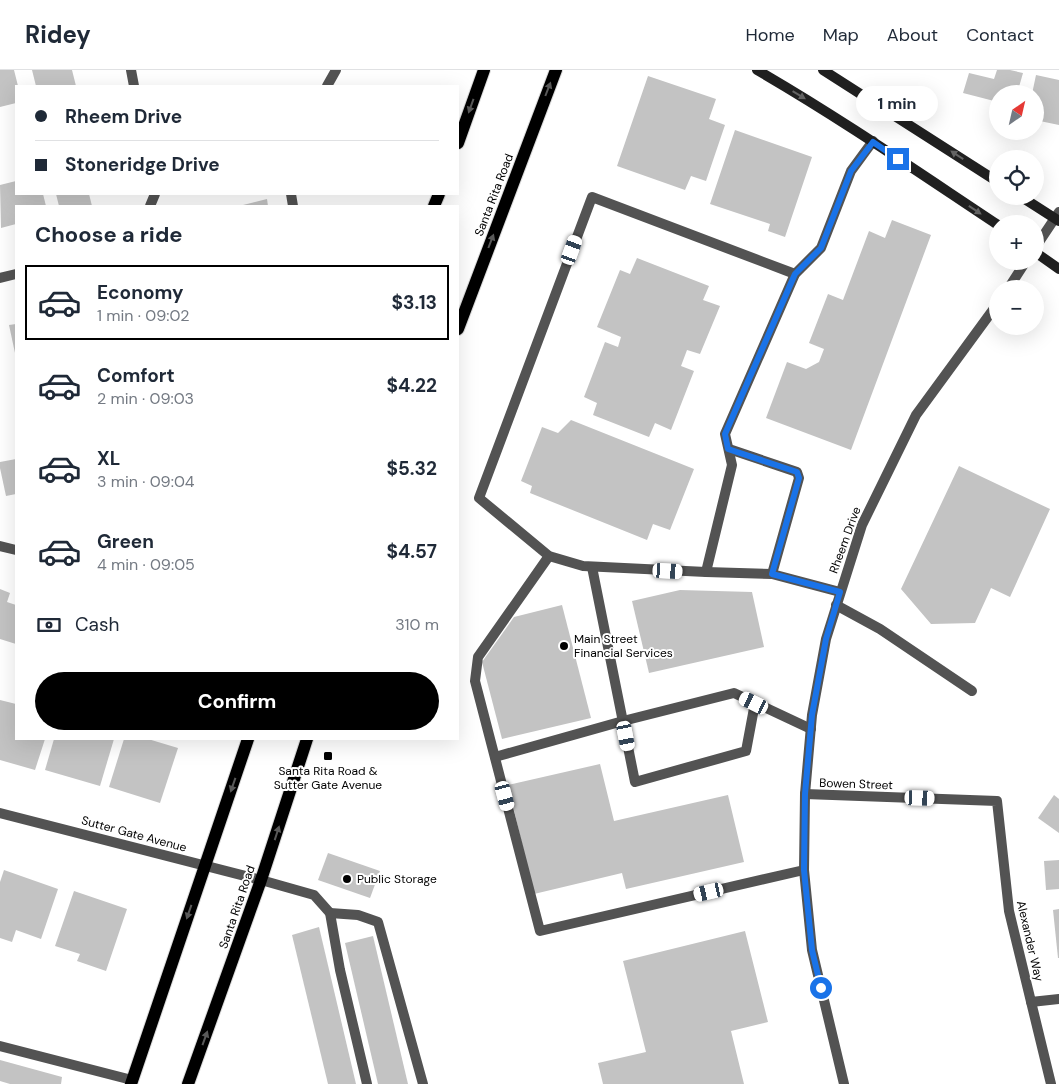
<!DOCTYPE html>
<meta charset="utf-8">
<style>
body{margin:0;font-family:"DM Sans",sans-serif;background:#f2f2f3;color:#1f2937;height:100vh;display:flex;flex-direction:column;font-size:19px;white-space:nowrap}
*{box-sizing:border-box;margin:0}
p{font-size:16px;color:#747a83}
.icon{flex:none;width:28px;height:28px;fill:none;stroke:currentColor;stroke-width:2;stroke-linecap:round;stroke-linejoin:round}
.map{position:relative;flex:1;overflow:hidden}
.details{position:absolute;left:15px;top:135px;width:444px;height:535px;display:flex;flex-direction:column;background:#fff;border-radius:0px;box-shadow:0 5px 20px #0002}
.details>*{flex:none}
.guide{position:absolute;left:15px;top:15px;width:444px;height:110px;border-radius:0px;box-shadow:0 5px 20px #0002;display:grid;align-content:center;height:110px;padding:0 20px;background:#fff}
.needle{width:32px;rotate:34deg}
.buttons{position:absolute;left:989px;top:15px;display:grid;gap:10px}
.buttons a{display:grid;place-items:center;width:55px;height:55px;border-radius:50%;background:#fff;box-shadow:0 5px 20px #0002;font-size:25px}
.end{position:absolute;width:22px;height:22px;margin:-11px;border:6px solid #1a73e8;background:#fff;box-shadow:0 0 0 2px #fff}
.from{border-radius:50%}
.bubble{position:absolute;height:35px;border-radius:18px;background:#fff;box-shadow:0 5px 20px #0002;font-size:16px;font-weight:700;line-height:35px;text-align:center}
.car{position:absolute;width:15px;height:30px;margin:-15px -8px;border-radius:6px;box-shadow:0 0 4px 1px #0007;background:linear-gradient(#fff 24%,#345 0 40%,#fff 0 76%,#345 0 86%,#fff 0)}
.guide b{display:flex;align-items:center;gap:18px;height:48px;font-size:19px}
.guide b+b{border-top:1px solid #e0e1e3}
.guide i{width:12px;height:12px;background:#1f2937}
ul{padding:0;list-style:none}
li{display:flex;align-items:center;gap:15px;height:75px;margin:0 10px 8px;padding:0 10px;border:2px solid transparent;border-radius:0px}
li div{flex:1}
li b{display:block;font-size:19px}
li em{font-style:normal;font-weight:700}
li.selected{border-color:#000}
li>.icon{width:45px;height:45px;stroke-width:1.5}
h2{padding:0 20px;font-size:22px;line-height:60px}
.pay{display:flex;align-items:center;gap:12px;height:55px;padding:0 20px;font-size:19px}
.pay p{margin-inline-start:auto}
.primary-button{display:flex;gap:10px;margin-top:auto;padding:10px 20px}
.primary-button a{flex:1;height:58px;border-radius:30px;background:#000;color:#fff;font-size:20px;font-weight:700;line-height:58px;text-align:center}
header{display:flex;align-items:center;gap:30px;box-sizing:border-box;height:70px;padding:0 25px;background:#fff;border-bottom:1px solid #e0e1e3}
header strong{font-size:24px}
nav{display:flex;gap:28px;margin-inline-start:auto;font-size:18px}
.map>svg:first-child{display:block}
.building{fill:#c3c3c3}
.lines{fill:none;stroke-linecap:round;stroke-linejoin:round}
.primary-casing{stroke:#dbdbdb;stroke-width:14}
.service{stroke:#535353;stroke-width:10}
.minor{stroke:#535353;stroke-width:10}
.secondary{stroke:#202020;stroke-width:10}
.primary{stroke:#000;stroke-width:12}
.oneway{fill:#595959}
.oneway2{fill:#636363}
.route{stroke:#1a73e8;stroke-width:6}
.poi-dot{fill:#000;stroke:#fff;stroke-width:2}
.labels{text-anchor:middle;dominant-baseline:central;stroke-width:4;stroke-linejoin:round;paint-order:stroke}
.street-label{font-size:12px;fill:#000;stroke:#fff}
.poi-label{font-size:12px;fill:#000;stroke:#fff;text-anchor:start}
</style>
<header>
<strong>Ridey</strong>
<nav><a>Home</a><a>Map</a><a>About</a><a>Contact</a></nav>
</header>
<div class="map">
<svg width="1059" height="1014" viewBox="0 0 1059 1014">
<rect width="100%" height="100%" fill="#fff"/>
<g class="building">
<polygon points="0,0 14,0 18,16 16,16 16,33 0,37"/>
<polygon points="32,0 72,0 76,16 36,16"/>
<polygon points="997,0 1010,0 1023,3 1017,24 998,24 998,32 963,23 969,3 994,9"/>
<polygon points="1036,5 1059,10 1059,55 1035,50 1035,24 1032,24"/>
<polygon points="648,6 716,29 709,49 725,55 706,111 691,106 685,120 617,96"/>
<polygon points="735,60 812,87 785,167 768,161 770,154 710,134"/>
<polygon points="16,111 16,124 43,124 46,136 16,136 16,154 1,158 0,115"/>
<polygon points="56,124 89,124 92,136 59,136"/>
<polygon points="267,129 268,136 239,136"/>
<polygon points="892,150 931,165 851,380 766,348 787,292 806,299 819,292 824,279 809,273 828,224 843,230 869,161 885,168"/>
<polygon points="637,188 709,216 703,230 720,236 700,284 687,280 681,296 694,301 671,360 655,353 649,367 593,345 597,333 584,327 605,272 618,277 621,267 597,257 620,200 630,204"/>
<polygon points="16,254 16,283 15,283 9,255"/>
<polygon points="571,350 694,399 670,460 653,454 647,470 530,423 532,416 521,411 542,357 558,363"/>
<polygon points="16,389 16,424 6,426 0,398 0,392"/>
<polygon points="959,396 1050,439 1010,527 991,518 975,553 931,554 901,519"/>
<polygon points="0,519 10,523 7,532 16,535 16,574 0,569"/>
<polygon points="680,520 752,522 764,577 649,603 632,531"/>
<polygon points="562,535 591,648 502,669 482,592 514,547"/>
<polygon points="0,630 16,634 16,669 45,669 35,700 0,690"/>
<polygon points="54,669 114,669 100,716 45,700"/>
<polygon points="124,669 148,669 178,678 160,733 109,717"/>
<polygon points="600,694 614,751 728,725 744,792 626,819 622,803 534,824 508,715"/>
<polygon points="1054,725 1059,729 1059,763 1038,748"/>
<polygon points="328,783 380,801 370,828 318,810"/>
<polygon points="1059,790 1059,819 1046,820 1044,791"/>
<polygon points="4,800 58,819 41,869 16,860 12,872 0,868 0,812"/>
<polygon points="74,821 127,839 106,901 77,891 80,884 55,876"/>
<polygon points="1059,839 1059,888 1058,888 1053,840"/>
<polygon points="319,857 356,1014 328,1014 292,865"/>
<polygon points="745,861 768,952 731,961 744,1014 603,1014 598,993 646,982 623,891"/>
<polygon points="373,866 408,1014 378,1014 345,873"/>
<polygon points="0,990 62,1007 61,1014 10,1014 0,1011"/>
</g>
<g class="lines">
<defs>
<g id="primary">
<polyline points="458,73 484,0"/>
<polyline points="434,136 439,124"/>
<polyline points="458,259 556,0"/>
<polyline points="131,1014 248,669"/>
<polyline points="188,1014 261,810 307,669"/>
</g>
</defs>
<use href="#primary" class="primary-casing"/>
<g class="service">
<polyline points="327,16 336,0"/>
<polyline points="291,124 293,136"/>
<polyline points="795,204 592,127 479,428 549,486 583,496 706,502 772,504 840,522"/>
<polyline points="729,379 797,402 799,408 772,504"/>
<polyline points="549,486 478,587 475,611 540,861 804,800"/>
<polyline points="592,497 635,712 746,681 755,633"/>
<polyline points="706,502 732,395 725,364 795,204 821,178 851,101 873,71"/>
<polyline points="836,535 880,559 972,621"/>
<polyline points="495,687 623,651 734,623 811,659"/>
<polyline points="261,810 314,825 330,843 340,900 367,1014"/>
<polyline points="330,843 358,845 378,852 423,1014"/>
<polyline points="0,976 132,1010"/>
</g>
<g class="minor">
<polyline points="131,0 134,16"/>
<polyline points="150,136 155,124"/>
<polyline points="1035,178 1059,142"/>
<polyline points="0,208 16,204"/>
<polyline points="1008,219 1026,191"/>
<polyline points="0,476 16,480"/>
<polyline points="805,724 997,731 1009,841 1051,1014"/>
<polyline points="0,743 261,810"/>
<polyline points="1031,932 1059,929"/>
<polyline points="844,1014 812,880 804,800 805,724 812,645 826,569 862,455 916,345 998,233"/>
</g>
<g class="secondary">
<path d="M757 0C840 48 918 102 998 155"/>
<polyline points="823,0 998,112"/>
<polyline points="1020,126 1059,151"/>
<polyline points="1035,182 1059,199"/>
</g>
<use href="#primary" class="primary"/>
</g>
<defs><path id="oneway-solid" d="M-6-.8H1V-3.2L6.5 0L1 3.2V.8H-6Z" transform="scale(1.25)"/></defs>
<g class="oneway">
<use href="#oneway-solid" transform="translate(548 19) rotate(-69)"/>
<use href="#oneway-solid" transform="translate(471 36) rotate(110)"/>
<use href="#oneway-solid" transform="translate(491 171) rotate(-69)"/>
<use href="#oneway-solid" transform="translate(233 715) rotate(109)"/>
<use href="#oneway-solid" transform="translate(277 763) rotate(-72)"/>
<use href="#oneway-solid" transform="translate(189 842) rotate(109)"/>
<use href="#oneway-solid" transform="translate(205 968) rotate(-70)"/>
</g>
<g class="oneway2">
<use href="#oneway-solid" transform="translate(799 25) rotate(31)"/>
<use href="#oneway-solid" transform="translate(957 85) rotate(-147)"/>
<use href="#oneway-solid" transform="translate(975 140) rotate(34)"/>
</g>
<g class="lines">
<polyline class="route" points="821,918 812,880 804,800 805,724 812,645 826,569 840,522 772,504 799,408 797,402 728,379 725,364 795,204 821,178 851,101 873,72 898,89"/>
</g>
<g class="poi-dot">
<circle cx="564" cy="576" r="5"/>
<rect x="323" y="681" width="10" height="10" rx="2.5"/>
<circle cx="347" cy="809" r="5"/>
</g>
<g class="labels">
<g class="street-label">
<text transform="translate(494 125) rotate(-69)">Santa Rita Road</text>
<text transform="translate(845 470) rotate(-70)">Rheem Drive</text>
<text transform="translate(856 714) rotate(2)">Bowen Street</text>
<text transform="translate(134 764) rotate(15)">Sutter Gate Avenue</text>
<text transform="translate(237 837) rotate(-71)">Santa Rita Road</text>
<text transform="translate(1030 871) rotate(77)">Alexander Way</text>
</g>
<g class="poi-label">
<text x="574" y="569">Main Street<tspan x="574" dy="14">Financial Services</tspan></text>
<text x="328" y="701" text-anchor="middle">Santa Rita Road &amp;<tspan x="328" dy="14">Sutter Gate Avenue</tspan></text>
<text x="357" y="809">Public Storage</text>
</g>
</g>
</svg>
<div class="buttons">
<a><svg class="needle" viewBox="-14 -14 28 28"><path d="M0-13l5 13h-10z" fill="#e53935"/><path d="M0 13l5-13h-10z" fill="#747a83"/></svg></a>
<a><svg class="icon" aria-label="locate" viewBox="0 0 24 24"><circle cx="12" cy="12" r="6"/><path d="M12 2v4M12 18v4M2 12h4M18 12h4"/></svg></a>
<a>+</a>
<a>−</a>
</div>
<i class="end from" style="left:821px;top:918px"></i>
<i class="end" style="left:898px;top:89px"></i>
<div class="bubble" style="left:856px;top:16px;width:82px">1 min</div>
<i class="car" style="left:572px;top:180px;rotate:20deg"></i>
<i class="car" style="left:668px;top:501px;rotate:93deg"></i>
<i class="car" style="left:754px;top:633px;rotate:296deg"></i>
<i class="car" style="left:626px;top:666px;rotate:169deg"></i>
<i class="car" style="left:505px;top:726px;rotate:165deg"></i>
<i class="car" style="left:920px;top:728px;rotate:92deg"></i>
<i class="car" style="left:709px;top:822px;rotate:257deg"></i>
<div class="guide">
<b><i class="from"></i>Rheem Drive</b>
<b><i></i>Stoneridge Drive</b>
</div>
<section class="details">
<h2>Choose a ride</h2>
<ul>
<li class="selected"><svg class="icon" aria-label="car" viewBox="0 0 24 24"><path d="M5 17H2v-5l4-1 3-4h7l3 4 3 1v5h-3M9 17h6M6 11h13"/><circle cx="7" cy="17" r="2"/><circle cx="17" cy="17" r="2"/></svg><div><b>Economy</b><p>1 min · 09:02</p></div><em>$3.13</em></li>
<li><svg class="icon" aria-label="car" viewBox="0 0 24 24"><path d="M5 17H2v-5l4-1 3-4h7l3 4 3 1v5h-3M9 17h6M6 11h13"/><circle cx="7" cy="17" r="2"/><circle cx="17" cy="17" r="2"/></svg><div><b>Comfort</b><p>2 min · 09:03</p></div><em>$4.22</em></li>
<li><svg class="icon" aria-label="car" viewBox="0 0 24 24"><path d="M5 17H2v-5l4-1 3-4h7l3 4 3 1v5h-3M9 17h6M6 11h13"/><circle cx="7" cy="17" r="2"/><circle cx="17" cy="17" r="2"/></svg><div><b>XL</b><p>3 min · 09:04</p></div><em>$5.32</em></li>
<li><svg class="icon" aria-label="car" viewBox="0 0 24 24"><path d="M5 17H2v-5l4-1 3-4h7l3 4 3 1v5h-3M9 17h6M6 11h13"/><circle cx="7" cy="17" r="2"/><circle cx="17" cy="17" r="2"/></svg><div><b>Green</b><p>4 min · 09:05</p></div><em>$4.57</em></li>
</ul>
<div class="pay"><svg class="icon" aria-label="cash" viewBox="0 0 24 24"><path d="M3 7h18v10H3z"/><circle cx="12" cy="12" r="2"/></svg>Cash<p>310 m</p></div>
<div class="primary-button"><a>Confirm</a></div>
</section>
</div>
